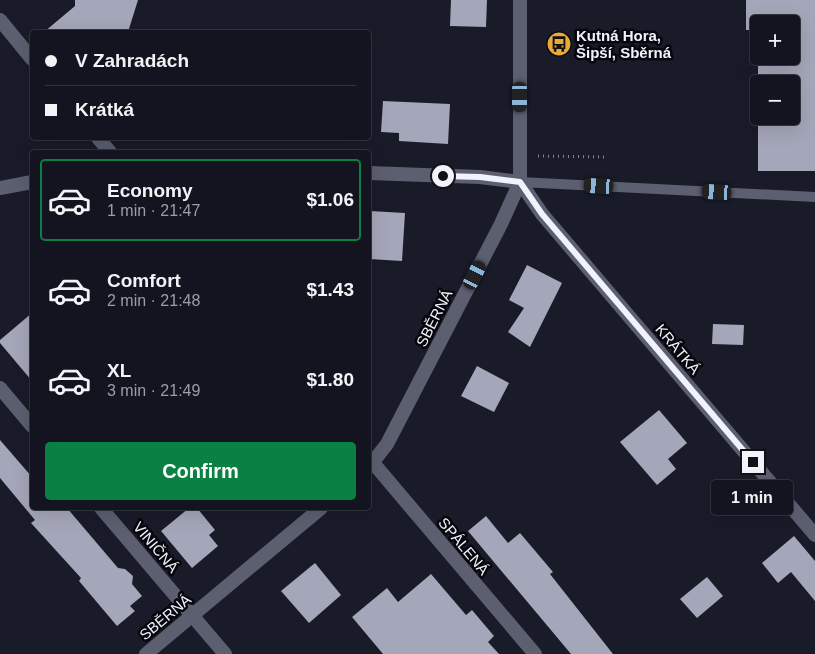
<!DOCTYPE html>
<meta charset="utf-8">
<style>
body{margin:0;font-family:Arial,sans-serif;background:#1c1d28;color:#f1f3f6;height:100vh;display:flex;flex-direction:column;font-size:19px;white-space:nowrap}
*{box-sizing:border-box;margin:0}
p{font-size:16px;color:#9d9ea4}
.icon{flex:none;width:28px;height:28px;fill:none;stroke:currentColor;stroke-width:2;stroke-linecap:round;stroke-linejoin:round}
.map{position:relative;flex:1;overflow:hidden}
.side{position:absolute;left:30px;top:150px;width:341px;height:360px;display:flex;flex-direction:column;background:#13141f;border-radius:5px;box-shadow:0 5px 20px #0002,0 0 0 1px #32333d}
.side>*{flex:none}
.top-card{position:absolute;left:30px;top:30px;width:341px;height:110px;border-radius:5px;box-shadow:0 5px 20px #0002,0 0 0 1px #32333d;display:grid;align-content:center;height:110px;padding:0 15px;background:#13141f}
.buttons{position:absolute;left:750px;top:15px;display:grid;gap:10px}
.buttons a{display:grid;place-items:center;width:50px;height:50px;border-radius:5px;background:#13141f;box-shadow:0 5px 20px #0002,0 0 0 1px #32333d;font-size:25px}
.end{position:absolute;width:22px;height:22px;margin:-11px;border:6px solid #f0f2fc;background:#111;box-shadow:0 0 0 2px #111}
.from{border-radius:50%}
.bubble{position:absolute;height:35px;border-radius:5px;background:#13141f;box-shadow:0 5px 20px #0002,0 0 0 1px #32333d;font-size:16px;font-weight:700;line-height:35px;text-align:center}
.car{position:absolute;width:15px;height:30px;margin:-15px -8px;border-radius:6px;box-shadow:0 0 4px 1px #0007;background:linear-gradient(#222 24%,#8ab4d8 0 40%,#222 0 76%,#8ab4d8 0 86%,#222 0)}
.top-card b{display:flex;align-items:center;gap:18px;height:48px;font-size:19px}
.top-card b+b{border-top:1px solid #32333d}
.top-card i{width:12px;height:12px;background:#f1f3f6}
ul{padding:9px 0 0;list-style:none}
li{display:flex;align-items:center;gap:15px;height:82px;margin:0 10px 8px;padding:0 5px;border:2px solid transparent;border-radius:5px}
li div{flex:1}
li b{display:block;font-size:19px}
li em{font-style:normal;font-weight:700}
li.on{border-color:#0b8043}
li>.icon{width:45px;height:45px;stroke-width:1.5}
.primary-button{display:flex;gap:10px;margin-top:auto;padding:10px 15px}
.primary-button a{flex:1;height:58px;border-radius:5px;background:#0b8043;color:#fff;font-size:20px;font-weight:700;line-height:58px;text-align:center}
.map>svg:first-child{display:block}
.building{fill:#a4a6b9;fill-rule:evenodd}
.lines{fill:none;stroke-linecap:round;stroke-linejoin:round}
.path{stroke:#828490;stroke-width:3;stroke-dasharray:1 4;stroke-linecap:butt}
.service{stroke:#5c5f70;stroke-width:10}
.minor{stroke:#5c5f70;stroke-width:14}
.route{stroke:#f0f2fc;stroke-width:6}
.labels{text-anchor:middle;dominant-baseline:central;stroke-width:5;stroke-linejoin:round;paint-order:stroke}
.poi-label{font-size:15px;font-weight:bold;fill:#f0f2fc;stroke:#06060c;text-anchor:start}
.street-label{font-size:15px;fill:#f0f2fc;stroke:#06060c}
</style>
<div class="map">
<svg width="815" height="654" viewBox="0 0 815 654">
<rect width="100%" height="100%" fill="#191b29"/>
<g class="building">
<polygon points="75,0 138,0 128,32 44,32 75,6"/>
<polygon points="451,0 487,0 486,27 450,26"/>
<path d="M746 0H815V171H758V30H746ZM759 24H791V56H759ZM759 84H791V116H759Z"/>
<polygon points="383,101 450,104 448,144 399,141 399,133 381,132"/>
<polygon points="370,211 405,213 402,261 369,259"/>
<polygon points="527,265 562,283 530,347 508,332 524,308 509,300"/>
<polygon points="32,313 32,381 0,343 0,340"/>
<polygon points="713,324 744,325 743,345 712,344"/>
<polygon points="477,366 509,383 494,412 461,396"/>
<polygon points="659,410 687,443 668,459 676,469 657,485 620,442"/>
<polygon points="0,440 32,477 32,508 67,508 118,568 125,569 133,576 132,584 142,596 130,606 135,611 117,626 79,581 81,578 31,523 35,520 0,478"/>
<polygon points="189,508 197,508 215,530 209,535 218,546 192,568 161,531"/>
<polygon points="486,516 508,543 520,533 553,572 550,574 613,654 571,654 468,531"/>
<polygon points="794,536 815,561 815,601 791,572 778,583 762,563"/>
<polygon points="315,563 341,595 309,623 281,591"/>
<polygon points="431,574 466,615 472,610 494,636 488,642 499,654 383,654 352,617 387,588 398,602"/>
<polygon points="707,577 723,596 697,618 680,599"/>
</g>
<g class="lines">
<polyline class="path" points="538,156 607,157"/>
<polyline class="service" points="520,182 815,197"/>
<g class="minor">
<polyline points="0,20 32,59"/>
<polyline points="98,138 110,152"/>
<polyline points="369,173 480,177 520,182"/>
<polyline points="520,182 542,214 815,535"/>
<polyline points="0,188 32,182"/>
<polyline points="0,388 32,426"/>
<polyline points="369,458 535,654"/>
<polyline points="369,467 387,444 501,224 520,182 520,0"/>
<polyline points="101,508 225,654"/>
<polyline points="146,654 321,508"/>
</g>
</g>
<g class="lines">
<polyline class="route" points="443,176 480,177 520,182 542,214 753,462"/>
</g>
<defs>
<symbol id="bus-disc" viewBox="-11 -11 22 22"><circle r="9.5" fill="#eaaa39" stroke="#06060c"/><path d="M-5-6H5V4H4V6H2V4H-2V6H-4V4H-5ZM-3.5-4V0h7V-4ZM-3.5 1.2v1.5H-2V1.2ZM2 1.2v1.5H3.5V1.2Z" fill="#111"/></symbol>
</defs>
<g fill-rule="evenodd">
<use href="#bus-disc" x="545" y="30" width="28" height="28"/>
</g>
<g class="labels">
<g class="poi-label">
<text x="576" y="35">Kutná Hora,<tspan x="576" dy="17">Šipší, Sběrná</tspan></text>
</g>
<g class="street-label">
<text transform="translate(434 318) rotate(-63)">SBĚRNÁ</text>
<text transform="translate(678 349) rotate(50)">KRÁTKÁ</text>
<text transform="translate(464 546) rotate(50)">SPÁLENÁ</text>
<text transform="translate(156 547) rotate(50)">VINIČNÁ</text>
<text transform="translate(165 617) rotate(-40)">SBĚRNÁ</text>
</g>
</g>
</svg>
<div class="buttons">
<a>+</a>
<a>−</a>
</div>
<i class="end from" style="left:443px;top:176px"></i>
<i class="end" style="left:753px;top:462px"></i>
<div class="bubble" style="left:711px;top:480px;width:82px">1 min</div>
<i class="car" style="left:520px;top:97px;rotate:180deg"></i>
<i class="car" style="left:599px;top:186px;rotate:273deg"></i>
<i class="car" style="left:717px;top:192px;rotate:273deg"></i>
<i class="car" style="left:475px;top:275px;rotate:27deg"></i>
<div class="top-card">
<b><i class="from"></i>V Zahradách</b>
<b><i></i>Krátká</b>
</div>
<section class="side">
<ul>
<li class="on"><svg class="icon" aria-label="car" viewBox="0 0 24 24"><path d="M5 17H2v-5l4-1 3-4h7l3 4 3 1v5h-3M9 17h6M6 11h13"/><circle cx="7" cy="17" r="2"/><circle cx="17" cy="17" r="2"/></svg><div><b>Economy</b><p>1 min · 21:47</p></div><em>$1.06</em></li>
<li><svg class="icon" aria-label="car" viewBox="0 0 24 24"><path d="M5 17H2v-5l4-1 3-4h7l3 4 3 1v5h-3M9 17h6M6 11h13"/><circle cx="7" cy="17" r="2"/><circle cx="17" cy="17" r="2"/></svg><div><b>Comfort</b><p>2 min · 21:48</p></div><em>$1.43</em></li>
<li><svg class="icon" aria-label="car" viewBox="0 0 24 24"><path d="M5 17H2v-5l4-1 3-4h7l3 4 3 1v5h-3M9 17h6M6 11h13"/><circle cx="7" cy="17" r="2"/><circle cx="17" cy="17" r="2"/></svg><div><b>XL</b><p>3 min · 21:49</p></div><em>$1.80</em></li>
</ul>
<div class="primary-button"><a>Confirm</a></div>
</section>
</div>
